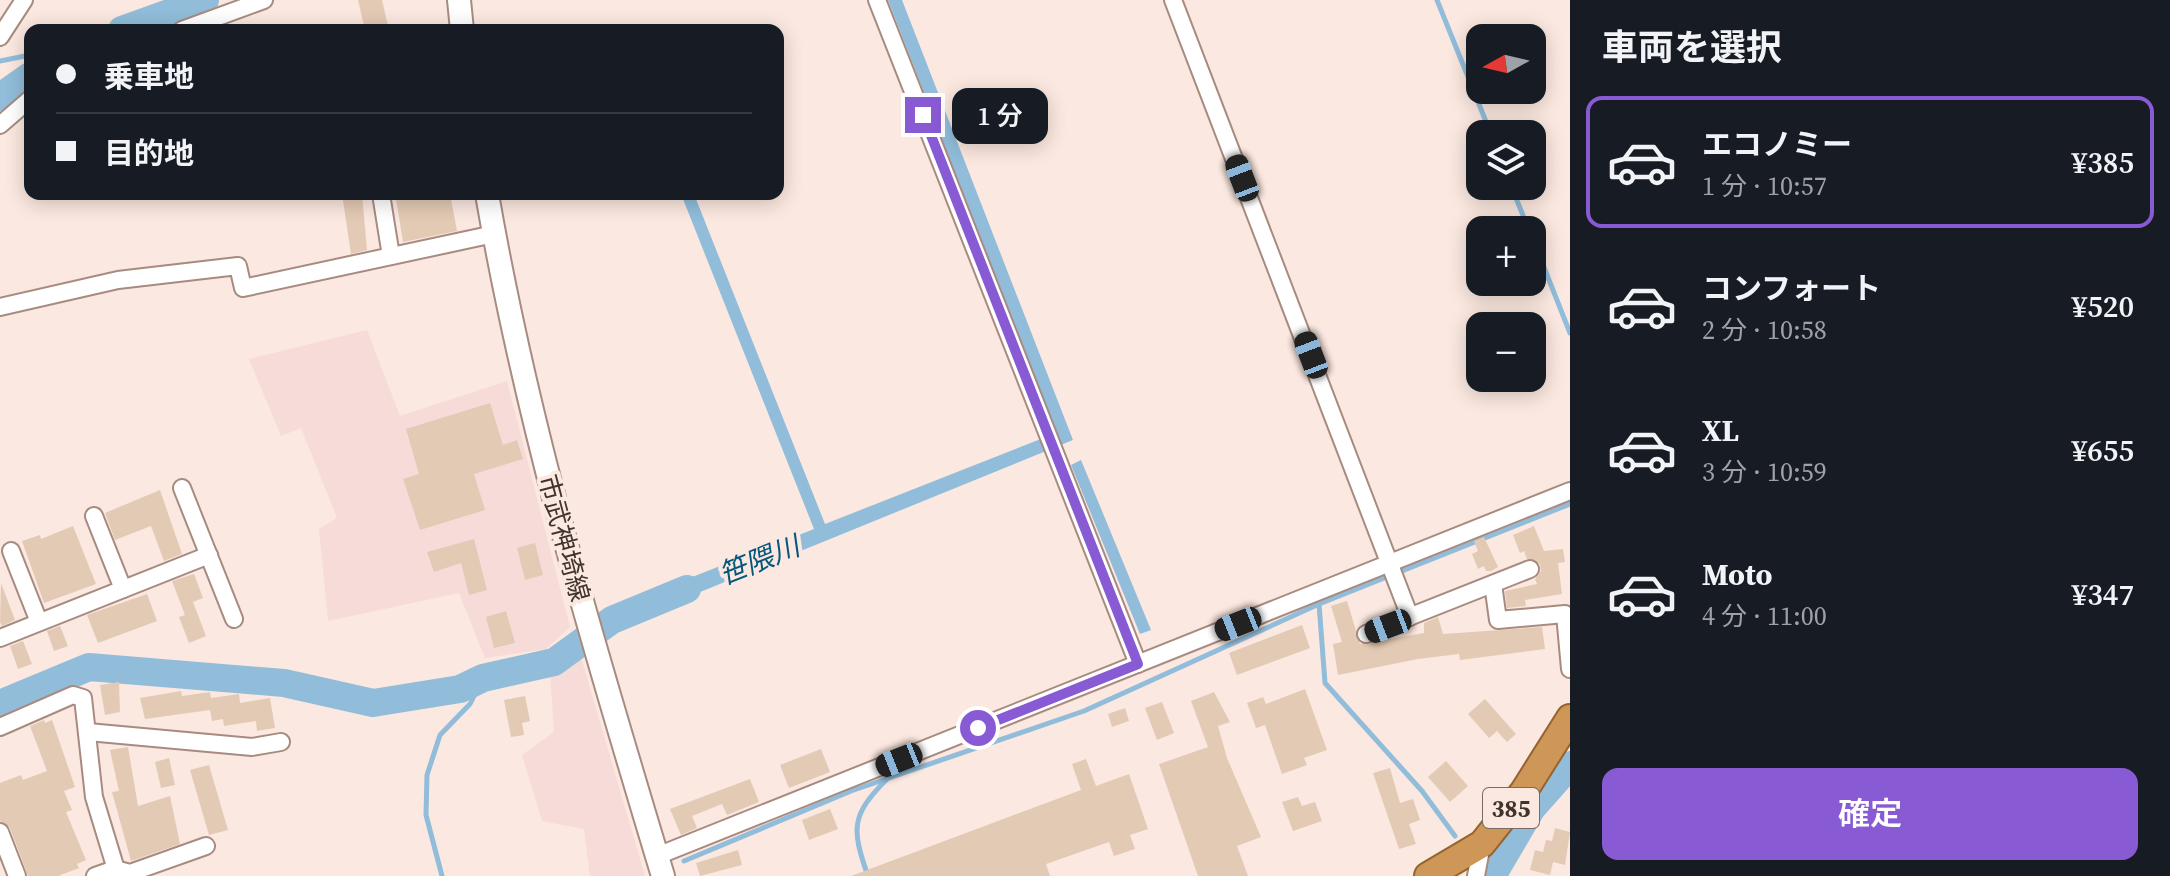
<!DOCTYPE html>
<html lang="ja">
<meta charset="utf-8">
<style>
body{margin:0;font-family:"Source Serif 4","Noto Sans JP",serif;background:#20242c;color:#f1f3f6;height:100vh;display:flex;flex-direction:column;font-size:30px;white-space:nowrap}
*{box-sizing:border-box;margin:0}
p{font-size:26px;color:#9ea1a6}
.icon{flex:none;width:44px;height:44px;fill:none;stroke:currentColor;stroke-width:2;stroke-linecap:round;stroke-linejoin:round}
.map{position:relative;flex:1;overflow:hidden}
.details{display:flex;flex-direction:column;background:#171b24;width:600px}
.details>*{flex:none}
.hud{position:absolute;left:24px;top:24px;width:760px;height:176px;border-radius:16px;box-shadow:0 4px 20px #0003;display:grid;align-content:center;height:176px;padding:0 32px;background:#171b24}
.needle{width:52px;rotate:262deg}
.controls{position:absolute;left:1466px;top:24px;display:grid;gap:16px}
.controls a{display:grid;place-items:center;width:80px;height:80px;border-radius:16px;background:#171b24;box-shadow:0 4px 20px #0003;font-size:40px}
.end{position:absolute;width:36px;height:36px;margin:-18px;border:10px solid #885bd4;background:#fff;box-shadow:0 0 0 4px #fff}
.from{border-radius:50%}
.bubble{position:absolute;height:56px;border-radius:16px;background:#171b24;box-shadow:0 4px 20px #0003;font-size:26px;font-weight:600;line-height:56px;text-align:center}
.car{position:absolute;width:24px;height:48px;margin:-24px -12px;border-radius:10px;box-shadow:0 0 6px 2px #0007;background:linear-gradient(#222 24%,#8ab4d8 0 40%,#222 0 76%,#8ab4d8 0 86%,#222 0)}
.hud b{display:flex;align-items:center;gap:28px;height:76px;font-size:30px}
.hud b+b{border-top:2px solid #363941}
.hud i{width:20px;height:20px;background:#f1f3f6}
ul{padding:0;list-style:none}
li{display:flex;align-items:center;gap:24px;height:132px;margin:0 16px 12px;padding:0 16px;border:4px solid transparent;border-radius:16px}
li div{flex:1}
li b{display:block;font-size:30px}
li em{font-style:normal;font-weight:600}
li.on{border-color:#885bd4}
li>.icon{width:72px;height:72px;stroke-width:1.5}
h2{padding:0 32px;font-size:36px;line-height:96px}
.cta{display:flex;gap:16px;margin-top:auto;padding:16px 32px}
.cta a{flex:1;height:92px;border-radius:16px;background:#885bd4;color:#fff;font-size:32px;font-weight:600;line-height:92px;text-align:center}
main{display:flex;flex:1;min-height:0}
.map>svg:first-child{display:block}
.commercial{fill:#f6dbd8}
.water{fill:#91bdda}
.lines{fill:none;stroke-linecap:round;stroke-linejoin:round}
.stream{stroke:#91bdda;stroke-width:5}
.river{stroke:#91bdda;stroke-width:28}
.building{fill:#e3cab5}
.minor-casing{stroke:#a88b80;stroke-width:20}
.secondary-casing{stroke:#a88b80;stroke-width:26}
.trunk-casing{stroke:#94632e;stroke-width:30}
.minor{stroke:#fff;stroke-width:16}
.secondary{stroke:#fff;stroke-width:22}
.trunk{stroke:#ce9758;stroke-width:26}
.route{stroke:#885bd4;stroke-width:10}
.labels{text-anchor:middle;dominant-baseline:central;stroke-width:8;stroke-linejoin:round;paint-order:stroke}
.shield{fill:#fbe8e0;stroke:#786a64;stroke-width:2}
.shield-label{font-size:24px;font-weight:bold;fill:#40342f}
.street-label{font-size:26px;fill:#40342f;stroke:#fbe8e0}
.water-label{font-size:28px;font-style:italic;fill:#06577c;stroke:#fbe8e0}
</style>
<main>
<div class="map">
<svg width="1570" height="876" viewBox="0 0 1570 876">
<rect width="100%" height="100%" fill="#fbe8e0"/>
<g class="commercial">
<polygon points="367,330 400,416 507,381 570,627 546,649 485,658 459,593 328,621 319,529 337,518 301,428 281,436 249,359"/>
<polygon points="581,657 645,876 590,876 584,829 542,821 522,755 554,732 550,672"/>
</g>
<g class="water">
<polygon points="888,0 902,0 1073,440 656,610 649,594 814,529 681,194 694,194 825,524 1056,433"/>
<polygon points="1081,460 1151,630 1140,634 1071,465"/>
</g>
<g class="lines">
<g class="stream">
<polyline points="1437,0 1491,134"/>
<polyline points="0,61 30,55"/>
<polyline points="1511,186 1529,230"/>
<polyline points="1532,237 1570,333"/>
<polyline points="1319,604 1325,683 1422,791 1455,836"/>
<polyline points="684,861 851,791 1084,711 1319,604 1570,504"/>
<polyline points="442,876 426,815 427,775 440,735 470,704 483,678"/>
<path d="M868 876C851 828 851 815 888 778"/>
</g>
<g class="river">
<polyline points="122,30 205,0"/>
<polyline points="0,97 30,76"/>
<polyline points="0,704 89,667 284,683 373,703 460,689 483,678 554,662 612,620 687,589"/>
<polyline points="1492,876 1532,808 1570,765"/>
</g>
</g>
<g class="building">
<polygon points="358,0 382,0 389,30 365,30"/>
<polygon points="342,194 362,194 367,250 351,254"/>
<polygon points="423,194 450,194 457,231 403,242 396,199"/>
<polygon points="490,403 503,445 517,440 523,459 474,474 485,510 420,530 403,479 419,474 406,429"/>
<polygon points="160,490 182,554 164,561 151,526 115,540 105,513"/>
<polygon points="73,526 96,584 44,603 22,541 40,535 41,539"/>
<polygon points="1534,526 1544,551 1563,549 1565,562 1558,563 1562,594 1525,600 1526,606 1507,608 1505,591 1537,584 1535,579 1541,571 1540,564 1527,559 1524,551 1520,553 1513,535"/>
<polygon points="1484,537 1498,567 1491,571 1486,571 1484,566 1478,569 1472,554 1478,551 1474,541"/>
<polygon points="474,539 487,590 469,595 461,563 434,572 427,552"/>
<polygon points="535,543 543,575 525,580 517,548"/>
<polygon points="194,574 203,598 193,602 206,636 189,643 179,617 185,615 172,581"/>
<polygon points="1,583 15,620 2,626 0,622"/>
<polygon points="147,594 157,621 98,643 87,615"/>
<polygon points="1347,601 1360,644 1424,633 1424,623 1438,617 1443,634 1542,627 1545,649 1460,660 1459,654 1418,659 1338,675 1333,644 1342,642 1331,606"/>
<polygon points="506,611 515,643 494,648 486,617"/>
<polygon points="1302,625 1310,648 1237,675 1229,653"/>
<polygon points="60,626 68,646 54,651 47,631"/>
<polygon points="23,641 32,664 18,669 10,646"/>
<polygon points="119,682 120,712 105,715 100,685"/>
<polygon points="1305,689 1327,750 1304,758 1307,765 1282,774 1265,725 1256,728 1247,703 1263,697 1266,704"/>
<polygon points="181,691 182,696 210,692 211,698 239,694 240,703 270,698 275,728 257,731 256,721 224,726 223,719 212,721 210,710 145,719 140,698"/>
<polygon points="1214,692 1230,722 1218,726 1227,758 1261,837 1237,846 1248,876 1198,876 1159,764 1208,747 1191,701"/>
<polygon points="525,696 530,721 522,723 524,735 511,737 504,700"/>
<polygon points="1485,699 1516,734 1507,742 1497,731 1489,738 1468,714"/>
<polygon points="1162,702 1174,733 1157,740 1145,708"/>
<polygon points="1125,708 1129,721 1112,727 1108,714"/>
<polygon points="44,720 45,723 52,720 75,787 64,791 72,810 66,812 86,860 77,864 79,868 58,876 28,876 10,828 0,821 0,783 21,775 23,780 47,771 30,726"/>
<polygon points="128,747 138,806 170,796 180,844 131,861 112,792 119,791 110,750"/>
<polygon points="821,749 830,772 789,788 780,765"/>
<polygon points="169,758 175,785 161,788 155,762"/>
<polygon points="1086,759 1096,786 1129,774 1148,829 1130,835 1135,849 1114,856 1109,842 1046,864 1050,876 851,876 1081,790 1072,764"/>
<polygon points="1446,761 1468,786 1450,802 1428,777"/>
<polygon points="209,765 228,830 209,835 190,770"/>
<polygon points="1390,768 1400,803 1413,799 1420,820 1409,824 1416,844 1399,849 1373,773"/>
<polygon points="750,779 759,802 727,815 722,804 692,816 697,828 681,835 670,809"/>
<polygon points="1298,797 1302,806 1315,802 1322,821 1293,831 1282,802"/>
<polygon points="830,809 838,829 809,840 802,820"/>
<polygon points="1555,828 1570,832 1565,865 1553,862 1550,875 1530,870 1535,850 1543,852 1546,840 1552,841"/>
<polygon points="738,850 742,865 700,876 696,863"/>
</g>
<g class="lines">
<defs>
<g id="minor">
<polyline points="877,0 1138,664"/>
<polyline points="1173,0 1410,617"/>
<polyline points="182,30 264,0"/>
<polyline points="0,37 24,0"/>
<polyline points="0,125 30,99"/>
<polyline points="381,194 391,256"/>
<polyline points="0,307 118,280 238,266 243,288 494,234"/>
<polyline points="182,488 234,619"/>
<polyline points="94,516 123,589"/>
<polyline points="11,551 39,622"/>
<polyline points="1493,584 1498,620 1565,614 1570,669"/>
<polyline points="1366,634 1530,569"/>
<polyline points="0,638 209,555"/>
<polyline points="0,727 73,695 83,698 94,797 118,876"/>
<polyline points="88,732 252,747 281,742"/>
<polyline points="0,832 17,876"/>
<polyline points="657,856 1570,491"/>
<polyline points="95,876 115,869 130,873 206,846"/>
<polyline points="1476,876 1482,844"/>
</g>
<g id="secondary">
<polyline points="459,0 462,30"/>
<path d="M487 194C527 426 595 651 663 876"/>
</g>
<polyline id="trunk" points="1428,876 1482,844 1524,791 1570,718"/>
</defs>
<use href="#minor" class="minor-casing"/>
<use href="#secondary" class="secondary-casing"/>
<use href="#trunk" class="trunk-casing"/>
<use href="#minor" class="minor"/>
<use href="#secondary" class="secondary"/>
<use href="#trunk" class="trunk"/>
</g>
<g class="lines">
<polyline class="route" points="923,115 1138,664 978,728"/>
</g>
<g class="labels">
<rect class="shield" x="1483" y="788" width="56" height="40" rx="6"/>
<g class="shield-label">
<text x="1511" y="808">385</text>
</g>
<g class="street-label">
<text transform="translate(564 538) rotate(75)">市武神埼線</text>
</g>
<g class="water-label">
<text transform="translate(759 560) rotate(-22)">笹隈川</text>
</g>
</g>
</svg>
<div class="controls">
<a><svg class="needle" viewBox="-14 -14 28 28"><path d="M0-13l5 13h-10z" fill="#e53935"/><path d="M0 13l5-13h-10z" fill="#9ea1a6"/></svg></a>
<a><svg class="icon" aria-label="layers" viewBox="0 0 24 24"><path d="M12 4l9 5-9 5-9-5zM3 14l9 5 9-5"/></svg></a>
<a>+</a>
<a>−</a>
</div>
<i class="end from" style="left:978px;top:728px"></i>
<i class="end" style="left:923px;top:115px"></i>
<div class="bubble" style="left:952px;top:88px;width:96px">1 分</div>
<i class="car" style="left:1242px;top:178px;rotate:339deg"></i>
<i class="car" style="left:1311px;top:355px;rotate:339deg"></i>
<i class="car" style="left:1238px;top:624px;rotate:248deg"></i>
<i class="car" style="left:1388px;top:626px;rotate:249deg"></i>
<i class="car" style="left:899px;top:760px;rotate:248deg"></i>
<div class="hud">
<b><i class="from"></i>乗車地</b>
<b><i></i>目的地</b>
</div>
</div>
<section class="details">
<h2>車両を選択</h2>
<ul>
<li class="on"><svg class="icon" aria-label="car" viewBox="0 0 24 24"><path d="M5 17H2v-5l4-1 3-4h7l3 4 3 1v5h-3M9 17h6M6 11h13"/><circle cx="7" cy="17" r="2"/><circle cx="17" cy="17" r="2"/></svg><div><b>エコノミー</b><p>1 分 · 10:57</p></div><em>¥385</em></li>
<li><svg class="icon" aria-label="car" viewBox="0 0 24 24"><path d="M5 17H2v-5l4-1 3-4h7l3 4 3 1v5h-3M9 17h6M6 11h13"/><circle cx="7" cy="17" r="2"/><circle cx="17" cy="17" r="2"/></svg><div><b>コンフォート</b><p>2 分 · 10:58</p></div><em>¥520</em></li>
<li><svg class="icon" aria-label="car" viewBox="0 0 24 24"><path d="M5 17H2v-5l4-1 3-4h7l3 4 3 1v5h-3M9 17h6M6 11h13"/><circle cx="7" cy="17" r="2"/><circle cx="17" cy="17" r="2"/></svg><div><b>XL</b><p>3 分 · 10:59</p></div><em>¥655</em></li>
<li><svg class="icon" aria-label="car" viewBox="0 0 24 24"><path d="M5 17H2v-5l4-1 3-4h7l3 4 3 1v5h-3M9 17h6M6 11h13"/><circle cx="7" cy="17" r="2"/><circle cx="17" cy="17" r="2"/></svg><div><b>Moto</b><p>4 分 · 11:00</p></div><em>¥347</em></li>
</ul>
<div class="cta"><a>確定</a></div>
</section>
</main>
